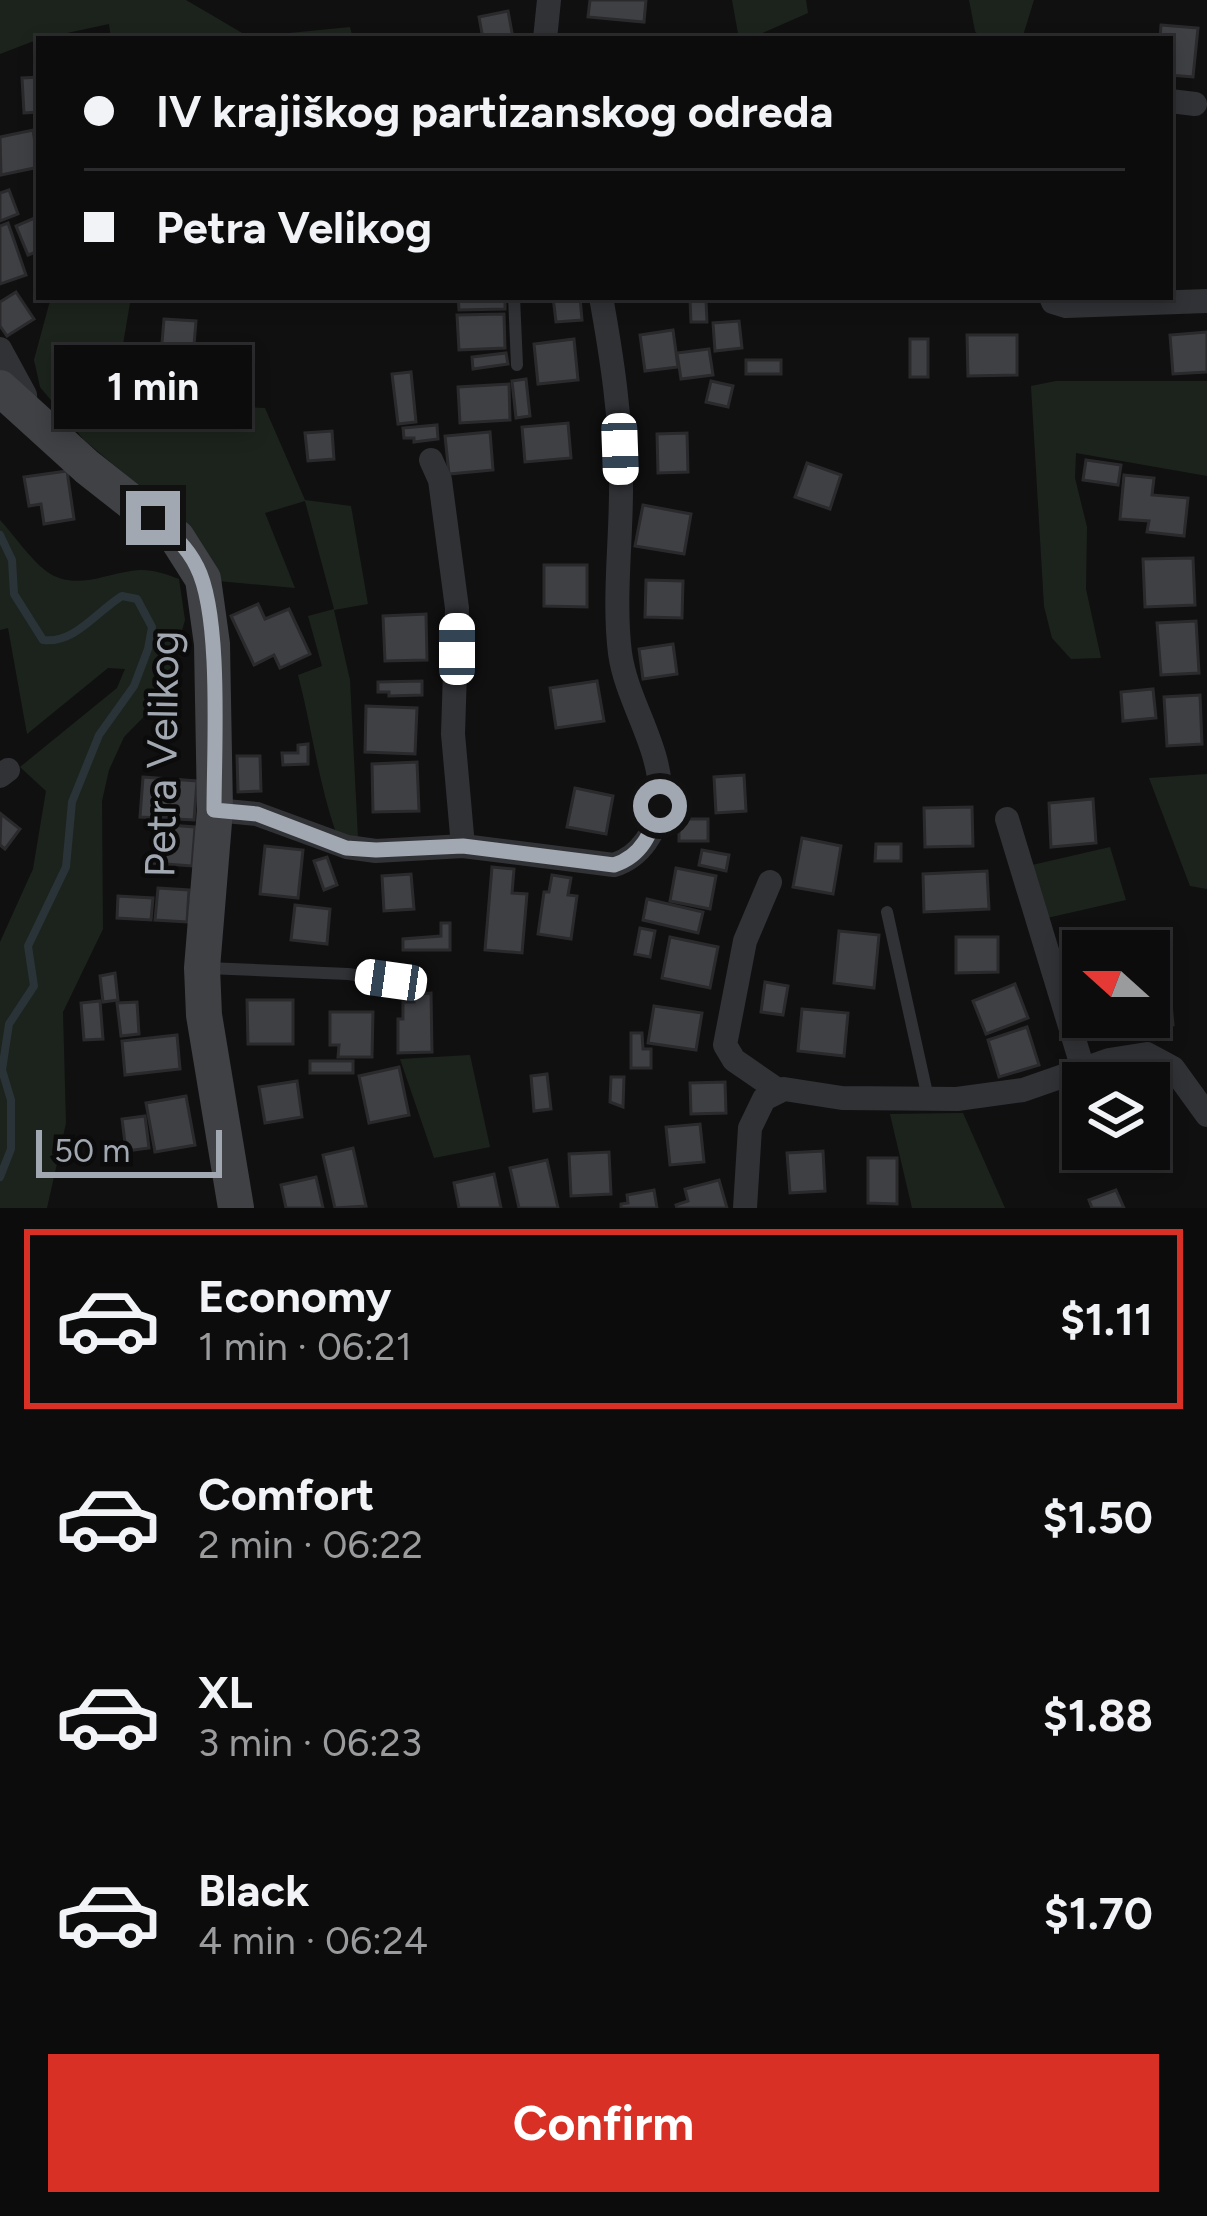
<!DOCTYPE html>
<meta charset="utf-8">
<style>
body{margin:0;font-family:Figtree,sans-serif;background:#151516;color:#f1f3f6;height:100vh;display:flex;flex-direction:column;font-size:45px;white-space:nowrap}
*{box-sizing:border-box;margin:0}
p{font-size:39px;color:#9a9b9d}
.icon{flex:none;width:66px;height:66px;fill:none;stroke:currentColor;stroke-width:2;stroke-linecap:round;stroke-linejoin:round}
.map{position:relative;height:1208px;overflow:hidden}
.side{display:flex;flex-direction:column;background:#0c0c0d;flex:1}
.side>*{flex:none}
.top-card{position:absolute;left:36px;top:36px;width:1137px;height:264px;border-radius:0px;box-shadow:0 6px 18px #0003,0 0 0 3px #2c2c2e;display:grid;align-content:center;height:264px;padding:0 48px;background:#0c0c0d}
.needle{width:78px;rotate:291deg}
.controls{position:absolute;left:1062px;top:930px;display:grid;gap:24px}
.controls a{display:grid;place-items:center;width:108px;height:108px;border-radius:0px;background:#0c0c0d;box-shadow:0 6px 18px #0003,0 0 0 3px #2c2c2e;font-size:60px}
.scale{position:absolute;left:36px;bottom:30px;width:186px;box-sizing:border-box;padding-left:12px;border:6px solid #a1a8b1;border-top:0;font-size:33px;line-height:42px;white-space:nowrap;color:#a1a8b1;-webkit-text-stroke:9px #0b0b0c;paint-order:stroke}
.end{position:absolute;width:54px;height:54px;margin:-27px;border:15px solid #a1a8b1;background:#111;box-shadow:0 0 0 6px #111}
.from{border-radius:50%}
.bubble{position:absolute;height:84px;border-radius:0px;background:#0c0c0d;box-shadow:0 6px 18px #0003,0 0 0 3px #2c2c2e;font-size:39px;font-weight:700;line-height:84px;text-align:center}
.car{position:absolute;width:36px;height:72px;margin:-36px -18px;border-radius:15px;box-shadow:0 0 9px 3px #0007;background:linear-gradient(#fff 24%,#345 0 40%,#fff 0 76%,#345 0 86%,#fff 0)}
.top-card b{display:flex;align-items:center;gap:42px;height:114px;font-size:45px}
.top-card b+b{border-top:3px solid #2c2c2e}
.top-card i{width:30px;height:30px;background:#f1f3f6}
ul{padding:21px 0 0;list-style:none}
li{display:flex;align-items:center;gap:36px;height:180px;margin:0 24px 18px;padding:0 24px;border:6px solid transparent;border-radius:0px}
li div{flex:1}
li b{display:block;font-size:45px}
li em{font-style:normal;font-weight:700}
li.current{border-color:#d93025}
li>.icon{width:108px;height:108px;stroke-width:1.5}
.cta{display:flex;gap:24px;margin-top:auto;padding:24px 48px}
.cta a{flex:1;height:138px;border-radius:0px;background:#d93025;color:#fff;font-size:48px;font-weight:700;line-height:138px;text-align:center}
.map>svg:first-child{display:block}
.green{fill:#1c231c}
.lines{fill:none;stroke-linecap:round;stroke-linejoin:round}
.stream{stroke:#2a3338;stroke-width:8}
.building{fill:#3f4044;stroke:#2a2a2d;stroke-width:3}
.lane{stroke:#313236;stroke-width:12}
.street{stroke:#313236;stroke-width:24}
.secondary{stroke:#3f4145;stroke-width:36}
.route{stroke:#a1a8b1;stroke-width:15}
.labels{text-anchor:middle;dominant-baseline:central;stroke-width:9;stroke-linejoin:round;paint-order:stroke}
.street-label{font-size:42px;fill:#a1a8b1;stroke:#0b0b0c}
</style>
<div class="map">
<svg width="1207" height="1208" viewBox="0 0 1207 1208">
<rect width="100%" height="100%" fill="#101011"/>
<g class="green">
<polygon points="0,0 186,0 249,37 350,27 353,39 111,39 109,24 39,39 0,54"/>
<polygon points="732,0 806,0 808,13 749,39 739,39"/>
<polygon points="969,0 1034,0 1022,39 981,39 975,31"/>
<path d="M51 297H131L117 380 216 406 265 408 305 500 351 506 368 604 334 610 350 680 358 838 336 833C318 781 312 728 298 675L322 666 308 616 334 609 305 501 265 513 295 588 218 581 194 532 84 440 40 387 34 360Z"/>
<polygon points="1056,381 1207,381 1207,476 1076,453 1075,478 1087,527 1086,589 1101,658 1071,659 1052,638 1044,606 1031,386"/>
<path d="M0 520C15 536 29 558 46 571 73 591 103 575 131 571 148 568 163 573 179 579L185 620 163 697 124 737 109 770 102 801 103 929 63 1012 66 1123 47 1208H0V942L33 869 46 791 20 767 117 688 125 669 108 668 27 734 8 628 0 630Z"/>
<polygon points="1207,774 1207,889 1190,886 1149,778"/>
<polygon points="1110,847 1126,900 1047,918 1032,865"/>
<polygon points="470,1055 490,1147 434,1158 400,1059"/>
<polygon points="963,1113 1005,1208 912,1208 890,1114"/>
</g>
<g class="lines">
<path class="stream" d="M0 535 12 560 14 594 43 640C75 644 97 611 122 596L137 599 152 627 148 649 134 686 99 735 72 802 66 867 28 946 34 986 9 1024 2 1070 11 1100V1149L0 1177"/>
</g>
<g class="building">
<polygon points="590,0 646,0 644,22 588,17"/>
<polygon points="508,11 513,38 483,39 479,17"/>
<polygon points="1161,25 1198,28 1193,77 1170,75 1170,39 1160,39"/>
<polygon points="39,77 39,112 24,113 22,78"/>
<polygon points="33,130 39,167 1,175 0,137"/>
<polygon points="9,190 18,214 0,221 0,193"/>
<polygon points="39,216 39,251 28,255 16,226"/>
<polygon points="8,223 26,275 0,284 0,226"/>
<polygon points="16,292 34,319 7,336 0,326 0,302"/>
<polygon points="458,297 505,297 505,309 459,310"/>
<polygon points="553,297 580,297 582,320 556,322"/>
<polygon points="690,300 706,300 707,322 691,322"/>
<polygon points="504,314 505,348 459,350 457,315"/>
<polygon points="164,319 196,321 193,357 161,355"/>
<polygon points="739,321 742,348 715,351 713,323"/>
<polygon points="673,330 678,367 645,371 640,335"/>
<polygon points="1207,332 1207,372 1173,374 1170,335"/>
<polygon points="967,335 1017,335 1017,375 968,376"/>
<polygon points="574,339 578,380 538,384 534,344"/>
<rect x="910" y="339" width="18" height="38"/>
<polygon points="709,349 713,375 681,379 677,353"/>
<polygon points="506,353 508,364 473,369 472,357"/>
<rect x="746" y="360" width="35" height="14"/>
<polygon points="411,372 416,422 398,424 392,374"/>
<polygon points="526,379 530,416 516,418 512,381"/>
<polygon points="711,381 733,386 728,407 706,402"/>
<polygon points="509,384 510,420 460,423 458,387"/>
<polygon points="568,423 571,458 525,462 522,427"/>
<polygon points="437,425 438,439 414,442 414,438 404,438 403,428"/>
<polygon points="332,431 334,459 308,461 305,433"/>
<polygon points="490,432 493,470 449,474 445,436"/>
<polygon points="687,433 688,472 658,473 657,434"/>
<polygon points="1086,460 1121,465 1118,485 1083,480"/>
<polygon points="807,463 841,475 830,509 795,497"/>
<polygon points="67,471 74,519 44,524 41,504 29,506 24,477"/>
<polygon points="1124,475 1154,478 1152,495 1188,498 1184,536 1147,532 1149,521 1120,519"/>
<polygon points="643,505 691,514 684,554 635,546"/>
<polygon points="1193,558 1195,605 1145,607 1143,559"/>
<polygon points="544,565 587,565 587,607 544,606"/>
<polygon points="646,580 683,581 682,618 645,617"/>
<polygon points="258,604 265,619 289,609 310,654 280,668 274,655 254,665 231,616"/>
<polygon points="426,614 427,660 385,661 383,616"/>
<polygon points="1196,621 1199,673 1161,675 1157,623"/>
<polygon points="673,644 677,674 643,679 639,649"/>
<polygon points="422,681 422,695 389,696 389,692 378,692 378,682"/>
<polygon points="597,681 604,721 556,728 550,688"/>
<polygon points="1153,689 1156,718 1123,721 1121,692"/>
<polygon points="1200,695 1202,744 1167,746 1164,697"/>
<polygon points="366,706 417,708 415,754 365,752"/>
<polygon points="308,744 308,764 283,765 282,753 298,753 298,745"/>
<polygon points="237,756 260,756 261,791 238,792"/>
<polygon points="417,762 419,811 373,812 372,764"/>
<polygon points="744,775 746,811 716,813 714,777"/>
<polygon points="143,777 197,781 194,820 140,817"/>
<polygon points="575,788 613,796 606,834 567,827"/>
<polygon points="1093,799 1096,843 1051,847 1049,803"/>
<polygon points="972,807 973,846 925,847 924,808"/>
<polygon points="1,814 20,829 5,849 0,845"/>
<rect x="679" y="819" width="29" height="22"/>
<polygon points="155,824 195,827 192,866 152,863"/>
<polygon points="802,838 841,846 833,894 793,887"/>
<polygon points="876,844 901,844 901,861 875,861"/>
<polygon points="265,846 303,850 298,898 260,894"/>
<polygon points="702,850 729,855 726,871 699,865"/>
<polygon points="327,857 337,885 324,890 314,861"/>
<polygon points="492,867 514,869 512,893 527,894 522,953 485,950"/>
<polygon points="676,868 716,876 710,909 670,901"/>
<polygon points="987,871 989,909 924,912 923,874"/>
<polygon points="411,874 414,909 384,911 382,876"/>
<polygon points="552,875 571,878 568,895 577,896 571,939 538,934 544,892 549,892"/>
<polygon points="158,888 189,890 187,922 155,920"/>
<polygon points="118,896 153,898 151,920 117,918"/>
<polygon points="647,899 703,912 698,933 643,920"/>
<polygon points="295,905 330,909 327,944 291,940"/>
<polygon points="441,923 450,923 450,950 403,950 403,939 441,936"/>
<polygon points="640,928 655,931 650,957 635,954"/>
<polygon points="839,931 879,935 874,988 834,983"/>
<polygon points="670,937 718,947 710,988 662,978"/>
<polygon points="956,937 998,937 998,972 956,973"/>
<polygon points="115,973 118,1000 103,1002 100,976"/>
<polygon points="1169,981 1173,1025 1111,1030 1109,1017 1149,1017 1149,983"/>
<polygon points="765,982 788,986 783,1015 761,1012"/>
<polygon points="1015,984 1028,1018 986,1034 973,1001"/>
<polygon points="431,993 432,1052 398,1053 398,1019 403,1019 403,1002 414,1002 414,994"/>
<polygon points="247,1000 293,1000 293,1044 248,1044"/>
<polygon points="100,1001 103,1039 84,1040 81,1003"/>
<polygon points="137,1002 139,1034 121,1036 117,1003"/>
<polygon points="654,1006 702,1013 696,1050 648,1043"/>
<polygon points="802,1009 848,1013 844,1056 798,1051"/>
<polygon points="330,1012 373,1012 372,1057 338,1057 339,1045 330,1045"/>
<polygon points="1027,1027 1039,1065 999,1077 988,1040"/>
<polygon points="631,1033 642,1033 643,1049 651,1049 651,1068 631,1068"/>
<polygon points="177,1035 180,1069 125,1075 122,1041"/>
<rect x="310" y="1061" width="43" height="12"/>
<polygon points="399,1067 409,1115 369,1123 359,1076"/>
<polygon points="547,1074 551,1109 534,1111 531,1076"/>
<polygon points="611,1077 624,1077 623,1107 610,1102"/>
<polygon points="297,1081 302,1117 265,1123 259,1087"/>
<polygon points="725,1082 726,1113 691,1114 690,1083"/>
<polygon points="186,1096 195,1145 155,1152 146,1103"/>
<polygon points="145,1116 149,1148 126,1151 122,1119"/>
<polygon points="700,1124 704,1162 670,1165 666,1127"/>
<polygon points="353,1148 366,1206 335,1208 323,1155"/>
<polygon points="823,1151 825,1191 790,1193 787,1153"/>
<polygon points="609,1152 611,1194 571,1196 569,1154"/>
<polygon points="868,1158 897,1158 897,1204 868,1203"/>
<polygon points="547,1160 558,1208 519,1208 510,1168"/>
<polygon points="494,1174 501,1208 459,1208 454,1183"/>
<polygon points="316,1177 323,1208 286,1208 281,1185"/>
<polygon points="719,1180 727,1208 677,1208 676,1205 688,1201 685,1189"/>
<polygon points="654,1190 657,1208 621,1208 621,1204 628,1203 627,1195"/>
<polygon points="1116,1190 1124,1208 1092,1208 1089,1200"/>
</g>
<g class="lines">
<g class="lane">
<polyline points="514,297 517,365"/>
<polyline points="887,912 928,1098"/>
<polyline points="207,968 348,974 391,980"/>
</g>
<g class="street">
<polyline points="545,39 549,0"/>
<polyline points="1170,101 1195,104"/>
<polyline points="1051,297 1053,302 1066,306 1207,301"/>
<polyline points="0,349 25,395 26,409"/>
<polyline points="431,460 440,480 457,608 453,734 463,846"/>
<polyline points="0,776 8,770"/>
<path d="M215 810 257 814 347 847 376 851 463 846 614 865C640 857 658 830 660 803 664 749 627 704 620 653 613 597 622 536 621 479 621 417 612 358 601 297"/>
<polyline points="1007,819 1083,1069"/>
<polyline points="770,882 745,941 725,1045 734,1060 779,1091"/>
<polyline points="745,1208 750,1128 764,1099 784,1089 842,1098 957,1099 1023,1090 1109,1060 1147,1054 1173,1068 1207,1115"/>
</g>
<polyline class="secondary" points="0,388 87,467 177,538 203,579 212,644 215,810 202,968 204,1015 236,1208"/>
</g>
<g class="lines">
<path class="route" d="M153 518C170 532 187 546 197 567 222 616 214 751 214 810L257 814 346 848 376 850 463 846 614 865C643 856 651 832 660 806"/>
</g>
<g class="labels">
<g class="street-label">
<text transform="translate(162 754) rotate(-89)">Petra Velikog</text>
</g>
</g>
</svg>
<div class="controls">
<a><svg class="needle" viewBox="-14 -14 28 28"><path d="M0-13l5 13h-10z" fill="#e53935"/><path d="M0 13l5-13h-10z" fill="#9a9b9d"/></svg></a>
<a><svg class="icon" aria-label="layers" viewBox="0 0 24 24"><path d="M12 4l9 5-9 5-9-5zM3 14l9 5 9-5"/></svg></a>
</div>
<div class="scale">50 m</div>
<i class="end from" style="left:660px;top:806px"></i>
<i class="end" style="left:153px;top:518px"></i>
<div class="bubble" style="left:54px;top:345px;width:198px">1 min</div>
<i class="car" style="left:620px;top:449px;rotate:178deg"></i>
<i class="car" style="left:457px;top:649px;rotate:0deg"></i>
<i class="car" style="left:391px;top:980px;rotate:278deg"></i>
<div class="top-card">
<b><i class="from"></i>IV krajiškog partizanskog odreda</b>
<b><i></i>Petra Velikog</b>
</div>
</div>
<section class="side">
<ul>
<li class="current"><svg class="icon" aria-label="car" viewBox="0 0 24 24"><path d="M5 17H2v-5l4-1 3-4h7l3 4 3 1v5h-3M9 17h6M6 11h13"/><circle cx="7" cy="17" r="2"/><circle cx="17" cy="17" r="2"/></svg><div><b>Economy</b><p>1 min · 06:21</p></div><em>$1.11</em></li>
<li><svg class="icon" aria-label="car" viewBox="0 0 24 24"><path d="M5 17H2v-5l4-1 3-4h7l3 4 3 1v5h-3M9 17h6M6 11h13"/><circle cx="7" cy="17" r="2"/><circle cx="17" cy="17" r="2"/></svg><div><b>Comfort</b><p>2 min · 06:22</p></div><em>$1.50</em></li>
<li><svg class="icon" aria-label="car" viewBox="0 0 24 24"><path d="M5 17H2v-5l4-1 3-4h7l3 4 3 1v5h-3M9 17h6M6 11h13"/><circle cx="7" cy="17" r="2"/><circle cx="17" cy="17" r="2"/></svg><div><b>XL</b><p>3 min · 06:23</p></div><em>$1.88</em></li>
<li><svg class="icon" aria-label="car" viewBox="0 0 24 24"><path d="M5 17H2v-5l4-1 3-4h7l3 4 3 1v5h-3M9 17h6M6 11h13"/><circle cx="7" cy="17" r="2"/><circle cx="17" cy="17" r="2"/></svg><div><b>Black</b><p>4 min · 06:24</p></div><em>$1.70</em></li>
</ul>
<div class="cta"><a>Confirm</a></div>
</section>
